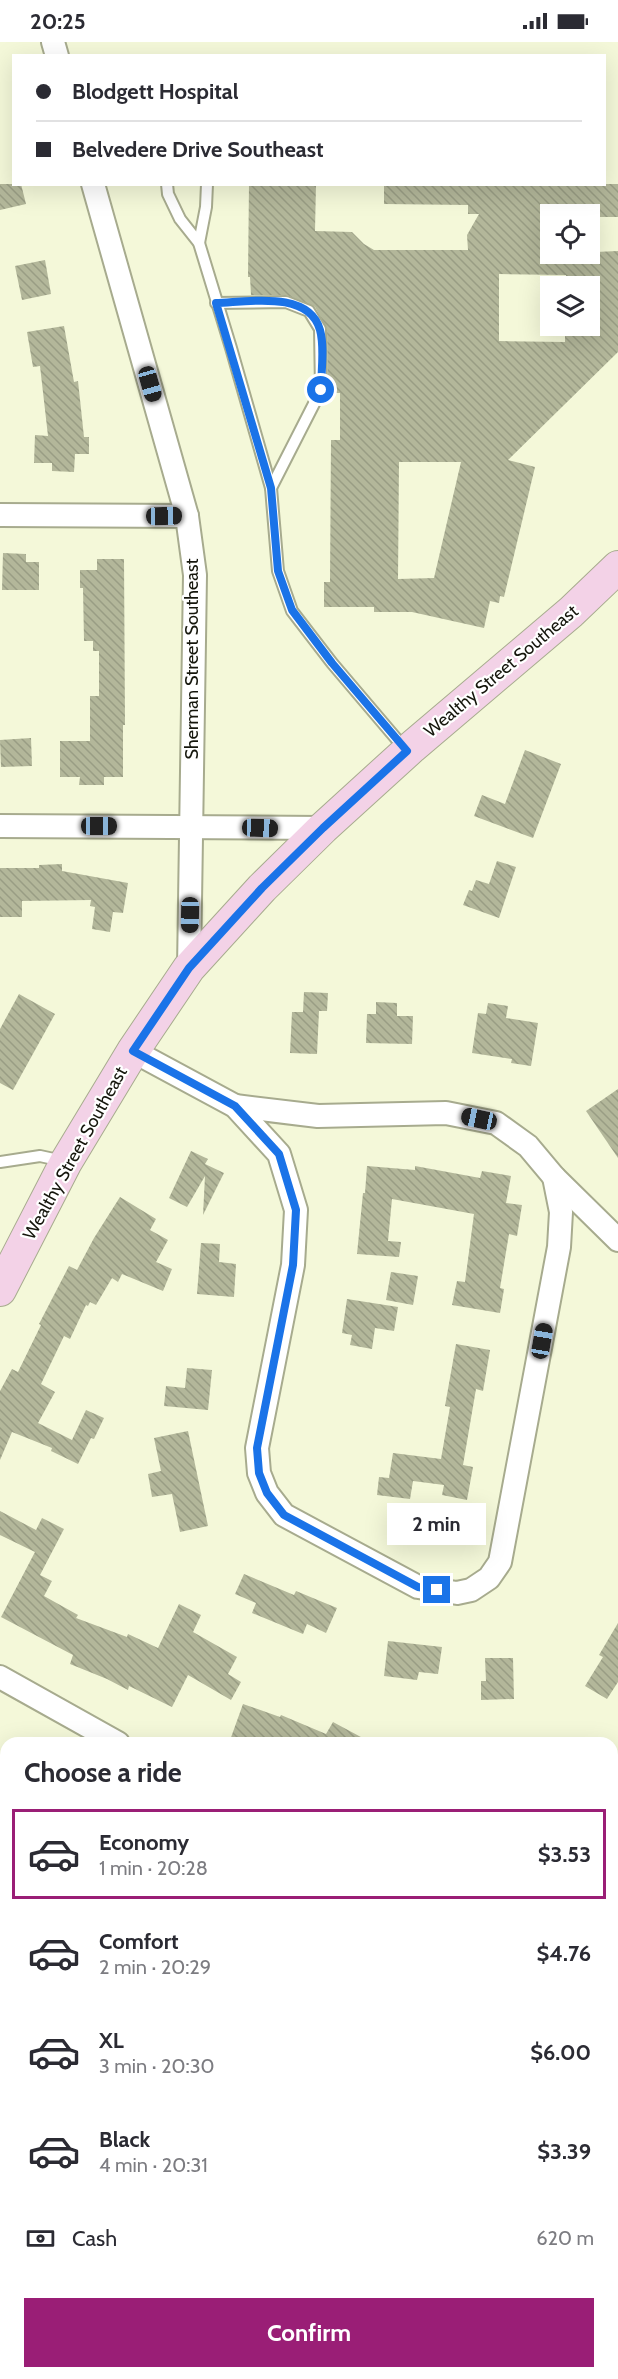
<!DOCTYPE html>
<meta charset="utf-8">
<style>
body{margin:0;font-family:Cabin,sans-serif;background:#f2f2f3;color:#2b2b33;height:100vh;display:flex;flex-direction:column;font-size:22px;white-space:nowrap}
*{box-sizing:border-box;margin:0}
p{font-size:20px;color:#7c7c81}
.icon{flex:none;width:33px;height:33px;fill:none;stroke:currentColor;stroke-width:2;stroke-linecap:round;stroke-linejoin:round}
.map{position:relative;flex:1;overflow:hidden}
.side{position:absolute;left:0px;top:1695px;width:618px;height:642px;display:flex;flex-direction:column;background:#fff;border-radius:18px 18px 0 0;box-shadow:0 6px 24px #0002}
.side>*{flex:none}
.top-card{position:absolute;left:12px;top:12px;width:594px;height:132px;border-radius:0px;box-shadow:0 6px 24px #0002;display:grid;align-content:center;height:132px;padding:0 24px;background:#fff}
.buttons{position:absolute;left:540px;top:162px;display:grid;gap:12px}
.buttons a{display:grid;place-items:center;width:60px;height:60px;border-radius:0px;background:#fff;box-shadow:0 6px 24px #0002;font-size:30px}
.end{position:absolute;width:27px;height:27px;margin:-14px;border:8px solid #1a73e8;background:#fff;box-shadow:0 0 0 3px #fff}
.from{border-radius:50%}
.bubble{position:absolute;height:42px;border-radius:0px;background:#fff;box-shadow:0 6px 24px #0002;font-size:20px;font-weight:800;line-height:42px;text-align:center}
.car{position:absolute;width:18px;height:36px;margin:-18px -9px;border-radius:8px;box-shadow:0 0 4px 2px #0007;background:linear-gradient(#222 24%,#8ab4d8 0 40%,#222 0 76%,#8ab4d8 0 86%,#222 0)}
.top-card b{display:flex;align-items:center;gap:21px;height:57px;font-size:22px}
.top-card b+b{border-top:2px solid #e1e1e2}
.top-card i{width:15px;height:15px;background:#2b2b33}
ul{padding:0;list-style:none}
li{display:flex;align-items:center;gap:18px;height:90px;margin:0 12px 9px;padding:0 12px;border:3px solid transparent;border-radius:0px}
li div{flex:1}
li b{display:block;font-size:22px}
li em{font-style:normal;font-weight:800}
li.current{border-color:#9a1e76}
li>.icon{width:54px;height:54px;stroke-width:1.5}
h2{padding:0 24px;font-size:27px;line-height:72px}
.pay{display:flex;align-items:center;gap:15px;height:66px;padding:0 24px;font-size:22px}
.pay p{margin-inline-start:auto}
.cta{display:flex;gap:12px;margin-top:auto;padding:12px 24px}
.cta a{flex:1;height:69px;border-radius:0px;background:#9a1e76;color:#fff;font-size:24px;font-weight:800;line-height:69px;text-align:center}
.status{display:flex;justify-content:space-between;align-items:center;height:42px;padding:0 30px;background:#fff;direction:ltr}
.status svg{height:16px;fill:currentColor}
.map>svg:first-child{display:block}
.building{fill:url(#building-back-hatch);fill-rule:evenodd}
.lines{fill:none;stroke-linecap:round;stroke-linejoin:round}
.lane-casing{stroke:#a7ab8e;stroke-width:14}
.street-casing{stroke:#a7ab8e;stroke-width:26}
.secondary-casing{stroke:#a7ab8e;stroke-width:34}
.lane{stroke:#fff;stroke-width:10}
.street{stroke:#fff;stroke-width:22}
.secondary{stroke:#f3d2e7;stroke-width:32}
.route{stroke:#1a73e8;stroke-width:8}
.labels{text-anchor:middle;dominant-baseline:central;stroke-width:4.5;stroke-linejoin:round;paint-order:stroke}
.street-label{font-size:18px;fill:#15160c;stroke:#fff}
</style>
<div class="status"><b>20:25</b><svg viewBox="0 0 49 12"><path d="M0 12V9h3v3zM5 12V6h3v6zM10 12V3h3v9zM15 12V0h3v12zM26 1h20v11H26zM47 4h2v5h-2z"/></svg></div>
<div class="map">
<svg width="618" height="2337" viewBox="0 0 618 2337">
<defs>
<pattern id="building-back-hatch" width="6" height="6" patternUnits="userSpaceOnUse" patternTransform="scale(1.5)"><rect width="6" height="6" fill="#b3b79a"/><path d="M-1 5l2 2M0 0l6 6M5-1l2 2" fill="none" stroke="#999d84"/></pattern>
</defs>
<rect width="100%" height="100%" fill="#f4f8d9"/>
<g class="building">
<polygon points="0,142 21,142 26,162 0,168"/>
<path d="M249 142H316L315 189 352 190 364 202 374 208H468L467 193 479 172H468V163L384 162V142H618V175H590V172H550V212L618 209V310L508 418 535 425 504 555 500 554 499 561 490 559 484 586 412 570H374V565H324V540H330L331 398H340V351H328L327 287 315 265 286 253H251L250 235H248ZM499 232 566 233V244H590V284H565V300L499 299ZM399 420H461L434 536 398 537Z"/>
<polygon points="45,218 51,252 22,258 15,224"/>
<polygon points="64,284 74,340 78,339 84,395 89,395 89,412 75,412 74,430 52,429 52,421 34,421 35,393 48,394 40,324 33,325 27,290"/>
<polygon points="3,511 26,512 26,520 39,520 39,548 2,548"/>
<polygon points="97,517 124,517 125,683 123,683 123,735 104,735 104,743 79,743 80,735 60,735 60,699 90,699 90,654 99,654 99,609 93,609 93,599 84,599 83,546 80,546 80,528 97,528"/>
<polygon points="31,696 32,724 1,725 0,698"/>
<polygon points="525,708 561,722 533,796 474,774 482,753 505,762"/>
<polygon points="497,819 516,825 499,876 463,863 469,848 472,849 476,838 489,842"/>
<polygon points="62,822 62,829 128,841 123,871 113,870 110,890 92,887 95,865 90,864 91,858 22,859 22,875 0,875 0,826 39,826 39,823"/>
<polygon points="304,950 328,951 327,969 319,969 317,1012 290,1011 292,970 303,970"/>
<polygon points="19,952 55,972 13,1048 0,1041 0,987"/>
<polygon points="376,960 397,961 397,974 413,974 412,1002 366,1001 367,972 376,972"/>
<polygon points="488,961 508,964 506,976 538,981 531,1024 511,1021 512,1017 472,1011 478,971 486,972"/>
<polygon points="618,1047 618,1116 586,1069"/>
<polygon points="191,1109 208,1117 205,1122 224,1131 203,1173 205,1134 187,1165 169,1156"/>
<polygon points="367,1124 415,1128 415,1124 480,1136 482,1129 511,1134 506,1161 522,1163 517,1194 509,1192 500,1246 504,1247 500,1271 452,1263 457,1239 465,1240 474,1172 392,1157 388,1199 401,1200 399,1215 357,1212 363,1151 365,1151"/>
<polygon points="120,1155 156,1177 150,1188 168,1198 156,1220 172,1227 163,1249 122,1232 118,1240 112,1236 96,1263 90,1260 88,1264 86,1263 70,1297 64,1294 41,1342 55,1350 38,1381 72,1398 86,1368 104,1376 94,1397 91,1396 78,1422 51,1409 52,1406 12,1390 0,1418 0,1349 12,1327 18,1330 41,1283 39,1282 69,1224 77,1228 94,1196"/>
<polygon points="201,1201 220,1202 219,1220 236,1222 234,1255 197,1252"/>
<polygon points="391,1230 418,1234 413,1263 386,1258"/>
<polygon points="347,1257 398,1265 394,1289 375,1286 372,1307 350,1303 352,1293 342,1291"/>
<polygon points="456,1302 490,1308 483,1349 476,1347 463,1423 473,1425 467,1458 442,1453 444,1443 413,1439 410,1457 377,1453 379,1435 389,1436 393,1411 441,1417 450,1365 445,1364"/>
<polygon points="187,1326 212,1328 208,1368 164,1364 166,1344 185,1346"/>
<polygon points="188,1389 208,1484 180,1490 172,1452 152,1455 148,1432 161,1429 154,1396"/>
<polygon points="0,1469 36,1488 42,1476 64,1487 40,1533 52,1539 44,1554 78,1573 76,1576 127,1595 128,1592 158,1606 179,1562 201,1573 193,1590 237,1615 228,1632 241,1640 231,1658 188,1633 172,1665 129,1644 128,1648 107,1637 70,1622 73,1613 1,1575 35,1510 0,1493"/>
<polygon points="244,1532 294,1553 296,1549 337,1566 326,1591 307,1582 303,1592 252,1571 256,1561 235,1552"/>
<polygon points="618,1581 618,1640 607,1657 585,1644 603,1615 599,1613"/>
<polygon points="388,1599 442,1605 438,1632 419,1630 417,1638 384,1634"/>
<polygon points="485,1616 513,1616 514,1657 481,1658 481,1639 486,1639"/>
<polygon points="243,1662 280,1675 281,1673 326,1692 333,1680 372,1701 229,1701"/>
</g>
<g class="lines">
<defs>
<g id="lane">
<polyline points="167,142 168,152 180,177 199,201 231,306 271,446 278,529 292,569 332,621 405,707"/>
<polyline points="199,201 206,165 207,142"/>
<polyline points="216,261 286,260 309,269 320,287 321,348 271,446"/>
<polyline points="0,1120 40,1114 63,1119"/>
<polyline points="0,2168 5,2192"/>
<polyline points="0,2240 6,2229"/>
<polyline points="0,2336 6,2325"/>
</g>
<g id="street">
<polyline points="53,0 57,14"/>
<polyline points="93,142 187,474 195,533 189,926"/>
<polyline points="0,473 187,474"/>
<polyline points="0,784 323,786"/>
<polyline points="133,1009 235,1064 279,1112 296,1168 293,1223 257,1406 259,1431 267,1451 284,1473 418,1545 457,1551 471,1548 489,1536 500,1520 559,1205 561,1170 554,1135"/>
<polyline points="235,1064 318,1074 446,1071 496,1081 528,1104 554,1135 618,1198"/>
<polyline points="0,1635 118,1701"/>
<polyline points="0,1981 6,1984"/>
<polyline points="0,2189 6,2193"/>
<polyline points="268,2331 280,2337"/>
<polyline points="349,2331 349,2337"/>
</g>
<g id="secondary">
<polyline points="0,1248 66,1120 133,1009 189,926 262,846 323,786 412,705 571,570 618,525"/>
<polyline points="612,2337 618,2337"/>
</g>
</defs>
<use href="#lane" class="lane-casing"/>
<use href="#street" class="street-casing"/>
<use href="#secondary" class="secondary-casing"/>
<use href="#lane" class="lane"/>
<use href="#street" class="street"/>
<use href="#secondary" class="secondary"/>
</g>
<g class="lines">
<path class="route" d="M321 348C321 329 325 306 320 288 309 248 248 260 216 261L271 446 278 529 292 568 332 621 407 709 323 786 262 846 189 926 133 1009 235 1064 279 1112 296 1168 293 1223 257 1406 259 1431 267 1451 284 1473 418 1545 437 1548"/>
</g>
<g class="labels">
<g class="street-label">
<text transform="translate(192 617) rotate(-90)">Sherman Street Southeast</text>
<text transform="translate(501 629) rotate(-40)">Wealthy Street Southeast</text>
<text transform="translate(75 1111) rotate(-61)">Wealthy Street Southeast</text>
</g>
</g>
</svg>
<div class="buttons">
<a><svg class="icon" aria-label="locate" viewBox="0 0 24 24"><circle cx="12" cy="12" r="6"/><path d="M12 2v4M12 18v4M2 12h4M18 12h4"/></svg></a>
<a><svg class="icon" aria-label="layers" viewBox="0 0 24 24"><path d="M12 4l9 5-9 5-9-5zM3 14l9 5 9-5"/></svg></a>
</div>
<i class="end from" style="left:321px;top:348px"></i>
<i class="end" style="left:437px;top:1548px"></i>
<div class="bubble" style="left:387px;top:1461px;width:99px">2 min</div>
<i class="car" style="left:150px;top:342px;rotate:164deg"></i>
<i class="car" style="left:164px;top:474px;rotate:89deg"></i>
<i class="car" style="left:99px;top:784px;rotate:90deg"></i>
<i class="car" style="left:260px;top:786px;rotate:92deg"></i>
<i class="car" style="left:190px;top:873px;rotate:181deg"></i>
<i class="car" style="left:479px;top:1077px;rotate:282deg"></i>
<i class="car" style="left:542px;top:1299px;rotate:10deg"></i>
<div class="top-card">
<b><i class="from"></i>Blodgett Hospital</b>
<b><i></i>Belvedere Drive Southeast</b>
</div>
<section class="side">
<h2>Choose a ride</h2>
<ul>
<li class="current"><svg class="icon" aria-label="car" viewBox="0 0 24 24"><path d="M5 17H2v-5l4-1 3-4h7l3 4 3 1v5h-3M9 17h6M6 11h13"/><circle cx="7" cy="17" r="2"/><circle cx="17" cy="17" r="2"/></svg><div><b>Economy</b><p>1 min · 20:28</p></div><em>$3.53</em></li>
<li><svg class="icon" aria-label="car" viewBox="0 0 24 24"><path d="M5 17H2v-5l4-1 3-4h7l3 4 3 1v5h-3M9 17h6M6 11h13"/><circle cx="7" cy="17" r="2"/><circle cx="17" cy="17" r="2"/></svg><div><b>Comfort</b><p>2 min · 20:29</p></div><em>$4.76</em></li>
<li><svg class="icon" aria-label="car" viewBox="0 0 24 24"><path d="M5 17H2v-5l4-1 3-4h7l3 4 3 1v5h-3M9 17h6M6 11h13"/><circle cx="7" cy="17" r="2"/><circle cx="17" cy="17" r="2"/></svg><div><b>XL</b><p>3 min · 20:30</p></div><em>$6.00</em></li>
<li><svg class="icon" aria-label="car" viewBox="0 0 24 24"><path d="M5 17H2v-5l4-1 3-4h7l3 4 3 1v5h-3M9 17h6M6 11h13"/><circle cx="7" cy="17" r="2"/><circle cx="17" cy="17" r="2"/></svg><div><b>Black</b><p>4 min · 20:31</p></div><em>$3.39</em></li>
</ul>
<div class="pay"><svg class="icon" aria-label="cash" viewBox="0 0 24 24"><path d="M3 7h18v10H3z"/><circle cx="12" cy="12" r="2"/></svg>Cash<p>620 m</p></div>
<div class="cta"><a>Confirm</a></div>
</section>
</div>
